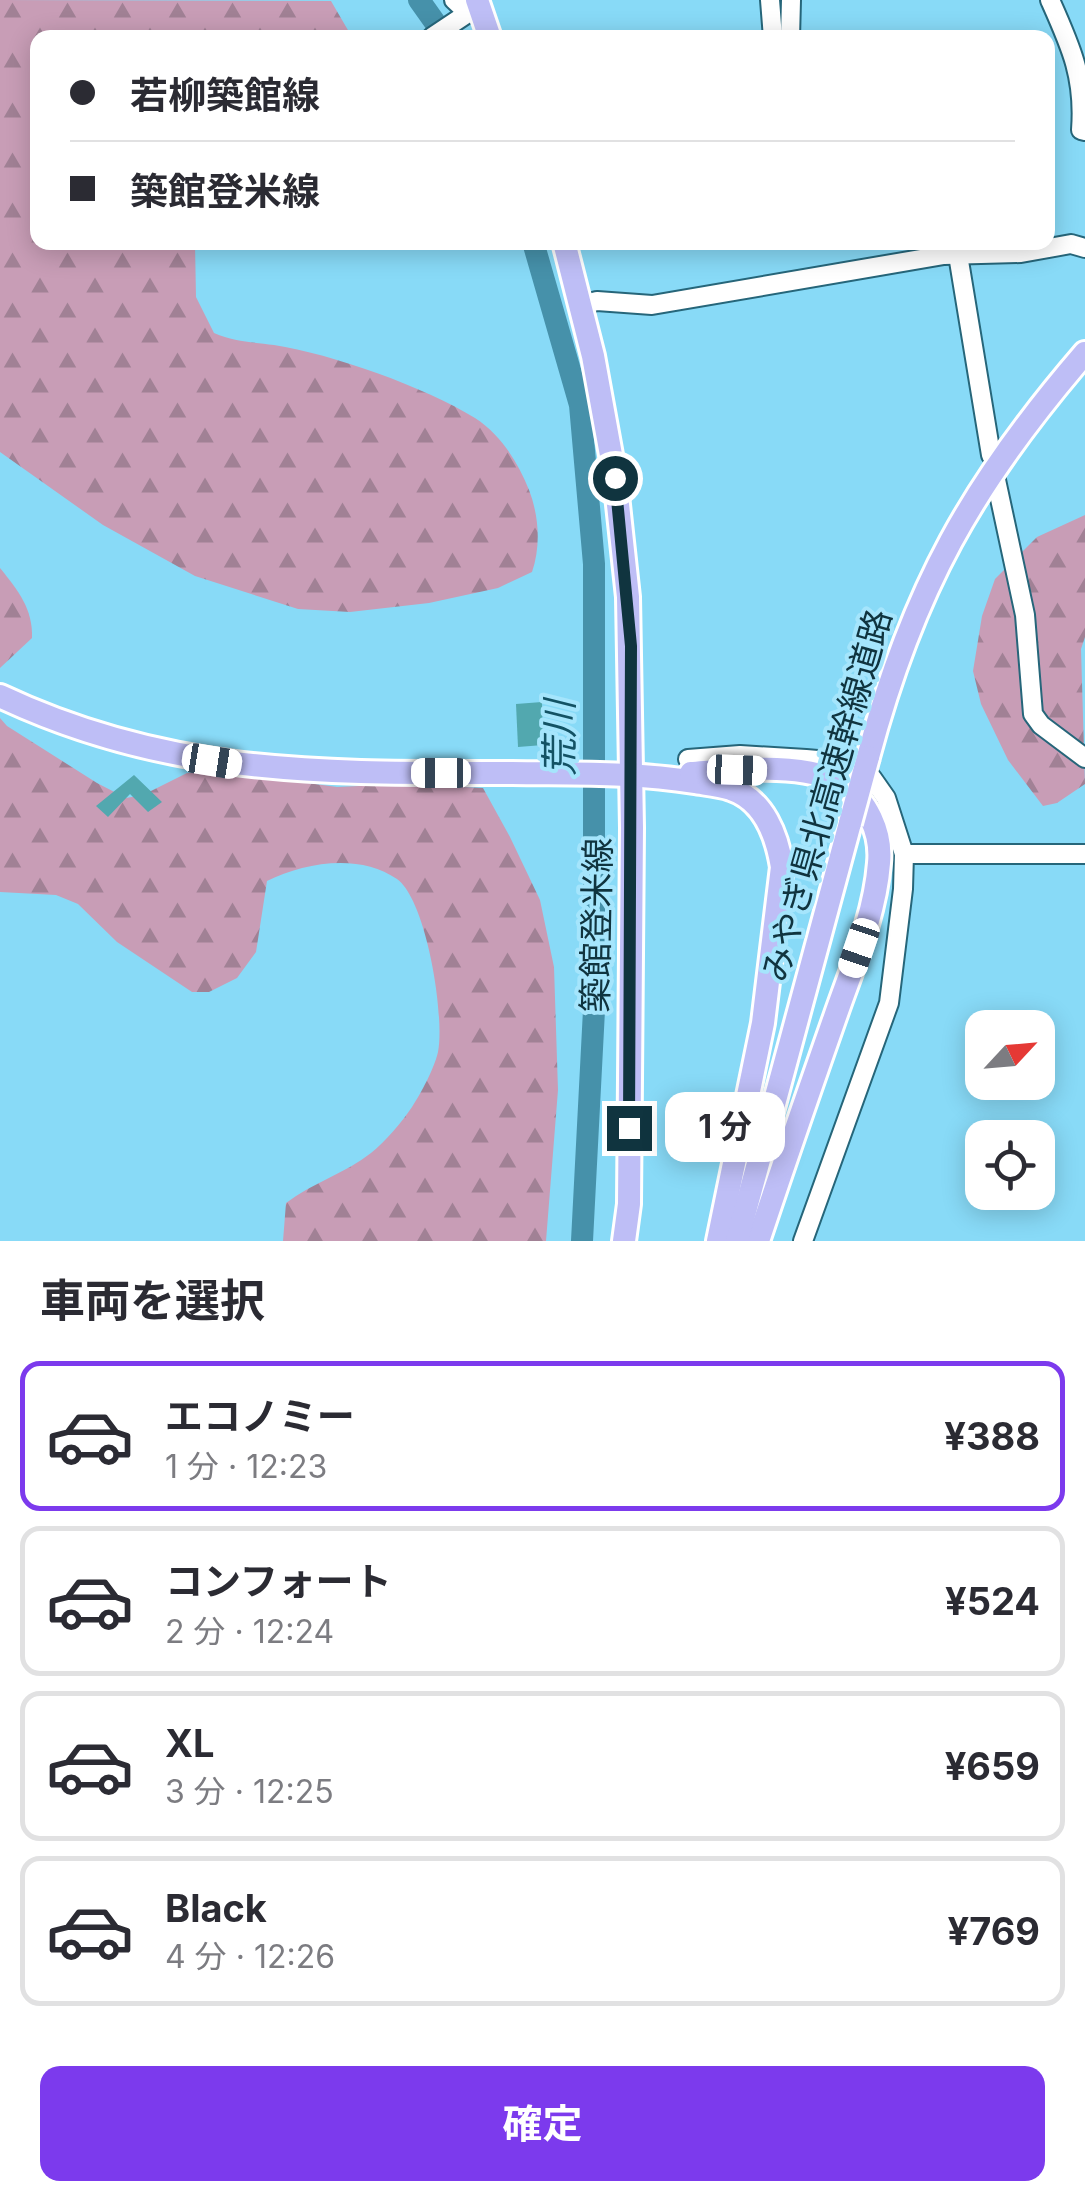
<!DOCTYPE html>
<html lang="ja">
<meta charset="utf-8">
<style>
body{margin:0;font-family:Inter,"Noto Sans JP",sans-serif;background:#f7f7f7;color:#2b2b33;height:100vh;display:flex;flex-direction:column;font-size:38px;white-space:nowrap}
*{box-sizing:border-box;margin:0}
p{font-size:32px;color:#7c7c81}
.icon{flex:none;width:55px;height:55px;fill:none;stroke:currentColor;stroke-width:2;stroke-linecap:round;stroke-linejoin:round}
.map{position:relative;height:1241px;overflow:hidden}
.panel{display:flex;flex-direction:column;background:#fff;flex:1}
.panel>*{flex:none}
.hud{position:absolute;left:30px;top:30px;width:1025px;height:220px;border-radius:20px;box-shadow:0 5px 25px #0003;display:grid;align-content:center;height:220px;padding:0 40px;background:#fff}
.needle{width:65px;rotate:64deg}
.fabs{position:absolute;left:965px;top:1010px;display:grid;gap:20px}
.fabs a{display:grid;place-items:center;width:90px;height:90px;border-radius:20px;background:#fff;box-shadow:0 5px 25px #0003;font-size:50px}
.end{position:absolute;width:45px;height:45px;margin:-22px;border:12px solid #10343f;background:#fff;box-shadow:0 0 0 5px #fff}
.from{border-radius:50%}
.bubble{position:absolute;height:70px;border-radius:20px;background:#fff;box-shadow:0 5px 25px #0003;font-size:32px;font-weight:700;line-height:70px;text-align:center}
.car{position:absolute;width:30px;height:60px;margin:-30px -15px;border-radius:12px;box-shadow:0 0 8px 2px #0007;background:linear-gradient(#fff 24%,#345 0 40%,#fff 0 76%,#345 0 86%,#fff 0)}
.hud b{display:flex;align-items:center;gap:35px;height:95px;font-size:38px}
.hud b+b{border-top:2px solid #e1e1e2}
.hud i{width:25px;height:25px;background:#2b2b33}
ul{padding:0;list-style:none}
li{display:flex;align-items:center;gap:30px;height:150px;margin:0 20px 15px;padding:0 20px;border:5px solid #e1e1e2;border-radius:20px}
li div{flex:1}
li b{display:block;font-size:38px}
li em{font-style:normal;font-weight:700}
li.active{border-color:#7c3aed}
li>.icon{width:90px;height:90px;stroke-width:1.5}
h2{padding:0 40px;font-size:45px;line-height:120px}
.cta{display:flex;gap:20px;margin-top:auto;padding:20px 40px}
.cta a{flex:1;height:115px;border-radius:20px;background:#7c3aed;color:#fff;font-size:40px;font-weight:700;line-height:115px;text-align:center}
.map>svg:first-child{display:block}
.forest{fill:url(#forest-firs)}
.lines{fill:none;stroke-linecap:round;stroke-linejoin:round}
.river{stroke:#4691aa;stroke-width:22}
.building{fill:#52a8af}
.minor-casing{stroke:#26667a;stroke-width:22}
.major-casing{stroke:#fff;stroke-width:28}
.minor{stroke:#fff;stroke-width:18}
.major{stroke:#bebef6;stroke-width:22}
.major-bridge-casing{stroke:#fff;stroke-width:28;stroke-linecap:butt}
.major-bridge{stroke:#bebef6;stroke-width:22}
.route{stroke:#10343f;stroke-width:12}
.labels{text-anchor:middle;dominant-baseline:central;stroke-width:8;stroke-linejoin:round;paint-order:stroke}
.street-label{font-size:35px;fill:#10343f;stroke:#a5e5fc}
.water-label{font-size:38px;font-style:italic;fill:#135264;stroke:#a5e5fc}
</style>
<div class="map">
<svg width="1085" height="1241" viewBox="0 0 1085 1241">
<defs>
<pattern id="forest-firs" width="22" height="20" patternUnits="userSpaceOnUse" patternTransform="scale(2.5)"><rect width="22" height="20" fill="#c89db6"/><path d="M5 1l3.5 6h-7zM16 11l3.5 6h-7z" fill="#a18195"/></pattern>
</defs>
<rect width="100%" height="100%" fill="#88daf7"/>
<g class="forest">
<path d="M0 0 331 1 352 37 38 38V242L195 243 196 297 214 333C235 342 252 342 274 345 332 354 425 387 475 418 501 435 518 462 529 490 539 516 541 546 532 572L498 588 429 603 350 612 298 609 195 576 103 525 0 452Z"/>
<polygon points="1085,515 1085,637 1081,649 1085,784 1057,803 1043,806 1008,760 981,704 973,671 982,616 995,579 1037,537"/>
<path d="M0 568C18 590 33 609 32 638L0 668Z"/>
<path d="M0 718 7 726 97 783 126 798 143 795 187 773 213 770 337 787 402 784 483 788 510 837 540 900 554 967 558 1090 546 1241H283L286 1203C312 1183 346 1173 371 1153 385 1142 402 1122 412 1107 421 1093 434 1069 438 1052 445 1017 427 901 397 879 360 853 305 862 267 881L256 952 237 978 209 992H192L117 942 78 904 56 895 0 892Z"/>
</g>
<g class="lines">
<g class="river">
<polyline points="419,0 446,38"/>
<polyline points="533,242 580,405 594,564 594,1010 582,1241"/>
</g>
</g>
<g class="building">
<polygon points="542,702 543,745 518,747 516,704"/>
<polygon points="134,775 162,802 148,812 130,794 108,817 96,806"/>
</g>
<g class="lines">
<defs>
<g id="minor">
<polyline points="454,0 468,13 478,7"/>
<polyline points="770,0 773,38"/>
<path d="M1050 0C1071 47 1085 77 1081 130L1085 131"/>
<polyline points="432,37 468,13"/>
<polyline points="790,38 791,0"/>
<polyline points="958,255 991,455"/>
<polyline points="581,305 597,301 652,305 944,255 1021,253 1071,244 1085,248"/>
<polyline points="996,480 1025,615 1033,714 1041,725 1085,758"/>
<polyline points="688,759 740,755 806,759 829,761 872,778 886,798 904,854 903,889 889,1003 803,1241"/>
<polyline points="904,854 1085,854"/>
</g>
<g id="major">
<polyline points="477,0 490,38"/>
<polyline points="564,242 593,356 615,477 628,597 632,828 629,1204 624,1241"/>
<path d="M0 696C171 777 328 773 512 773 573 774 634 772 694 782 706 784 720 785 731 789 764 800 777 836 782 867L763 1023 718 1241"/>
<path d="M868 757C913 589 972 484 1085 353"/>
<path d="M691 773C732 770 805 761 841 784 867 800 882 833 879 863 875 915 852 968 835 1017 809 1091 783 1166 758 1241"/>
<polyline points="737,1241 850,823"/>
</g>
</defs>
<use href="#minor" class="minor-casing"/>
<use href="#major" class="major-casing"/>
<use href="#minor" class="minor"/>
<use href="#major" class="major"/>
<defs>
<polyline id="major-bridge" points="850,823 868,757"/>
</defs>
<use href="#major-bridge" class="major-bridge-casing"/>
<use href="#major-bridge" class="major-bridge"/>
</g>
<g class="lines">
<polyline class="route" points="615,478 631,646 629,1128"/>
</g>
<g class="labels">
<g class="street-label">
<text transform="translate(826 795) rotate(-74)">みやぎ県北高速幹線道路</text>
<text transform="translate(596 925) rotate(-89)">築館登米線</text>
</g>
<g class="water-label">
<text transform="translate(559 738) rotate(-90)">荒川</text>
</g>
</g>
</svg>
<div class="fabs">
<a><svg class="needle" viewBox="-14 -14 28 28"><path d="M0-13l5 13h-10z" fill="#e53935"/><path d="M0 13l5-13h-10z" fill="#7c7c81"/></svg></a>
<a><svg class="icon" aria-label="locate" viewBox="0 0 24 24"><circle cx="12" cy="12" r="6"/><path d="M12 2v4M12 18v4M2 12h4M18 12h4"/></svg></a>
</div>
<i class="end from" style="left:615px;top:478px"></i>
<i class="end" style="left:629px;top:1128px"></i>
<div class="bubble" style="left:665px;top:1092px;width:120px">1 分</div>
<i class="car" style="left:212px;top:761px;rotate:99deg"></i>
<i class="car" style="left:737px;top:770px;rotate:92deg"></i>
<i class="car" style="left:441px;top:773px;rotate:270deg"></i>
<i class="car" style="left:859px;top:948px;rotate:199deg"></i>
<div class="hud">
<b><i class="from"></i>若柳築館線</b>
<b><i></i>築館登米線</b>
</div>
</div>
<section class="panel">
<h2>車両を選択</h2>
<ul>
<li class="active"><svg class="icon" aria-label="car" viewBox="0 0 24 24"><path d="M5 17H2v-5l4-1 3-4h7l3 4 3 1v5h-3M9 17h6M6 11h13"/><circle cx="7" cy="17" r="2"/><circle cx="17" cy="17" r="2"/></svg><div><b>エコノミー</b><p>1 分 · 12:23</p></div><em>¥388</em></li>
<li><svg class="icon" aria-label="car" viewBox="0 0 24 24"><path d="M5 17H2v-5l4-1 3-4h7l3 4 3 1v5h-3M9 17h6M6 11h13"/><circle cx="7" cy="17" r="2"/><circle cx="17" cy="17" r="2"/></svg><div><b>コンフォート</b><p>2 分 · 12:24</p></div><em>¥524</em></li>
<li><svg class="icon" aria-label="car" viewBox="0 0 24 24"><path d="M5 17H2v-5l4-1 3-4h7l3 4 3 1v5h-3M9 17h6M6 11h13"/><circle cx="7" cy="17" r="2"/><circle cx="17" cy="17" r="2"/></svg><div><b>XL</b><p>3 分 · 12:25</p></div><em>¥659</em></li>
<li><svg class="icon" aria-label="car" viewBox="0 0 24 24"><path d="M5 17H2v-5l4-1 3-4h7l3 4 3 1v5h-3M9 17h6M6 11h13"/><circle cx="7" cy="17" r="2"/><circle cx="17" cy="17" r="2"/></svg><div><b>Black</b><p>4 分 · 12:26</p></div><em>¥769</em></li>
</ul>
<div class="cta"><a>確定</a></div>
</section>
